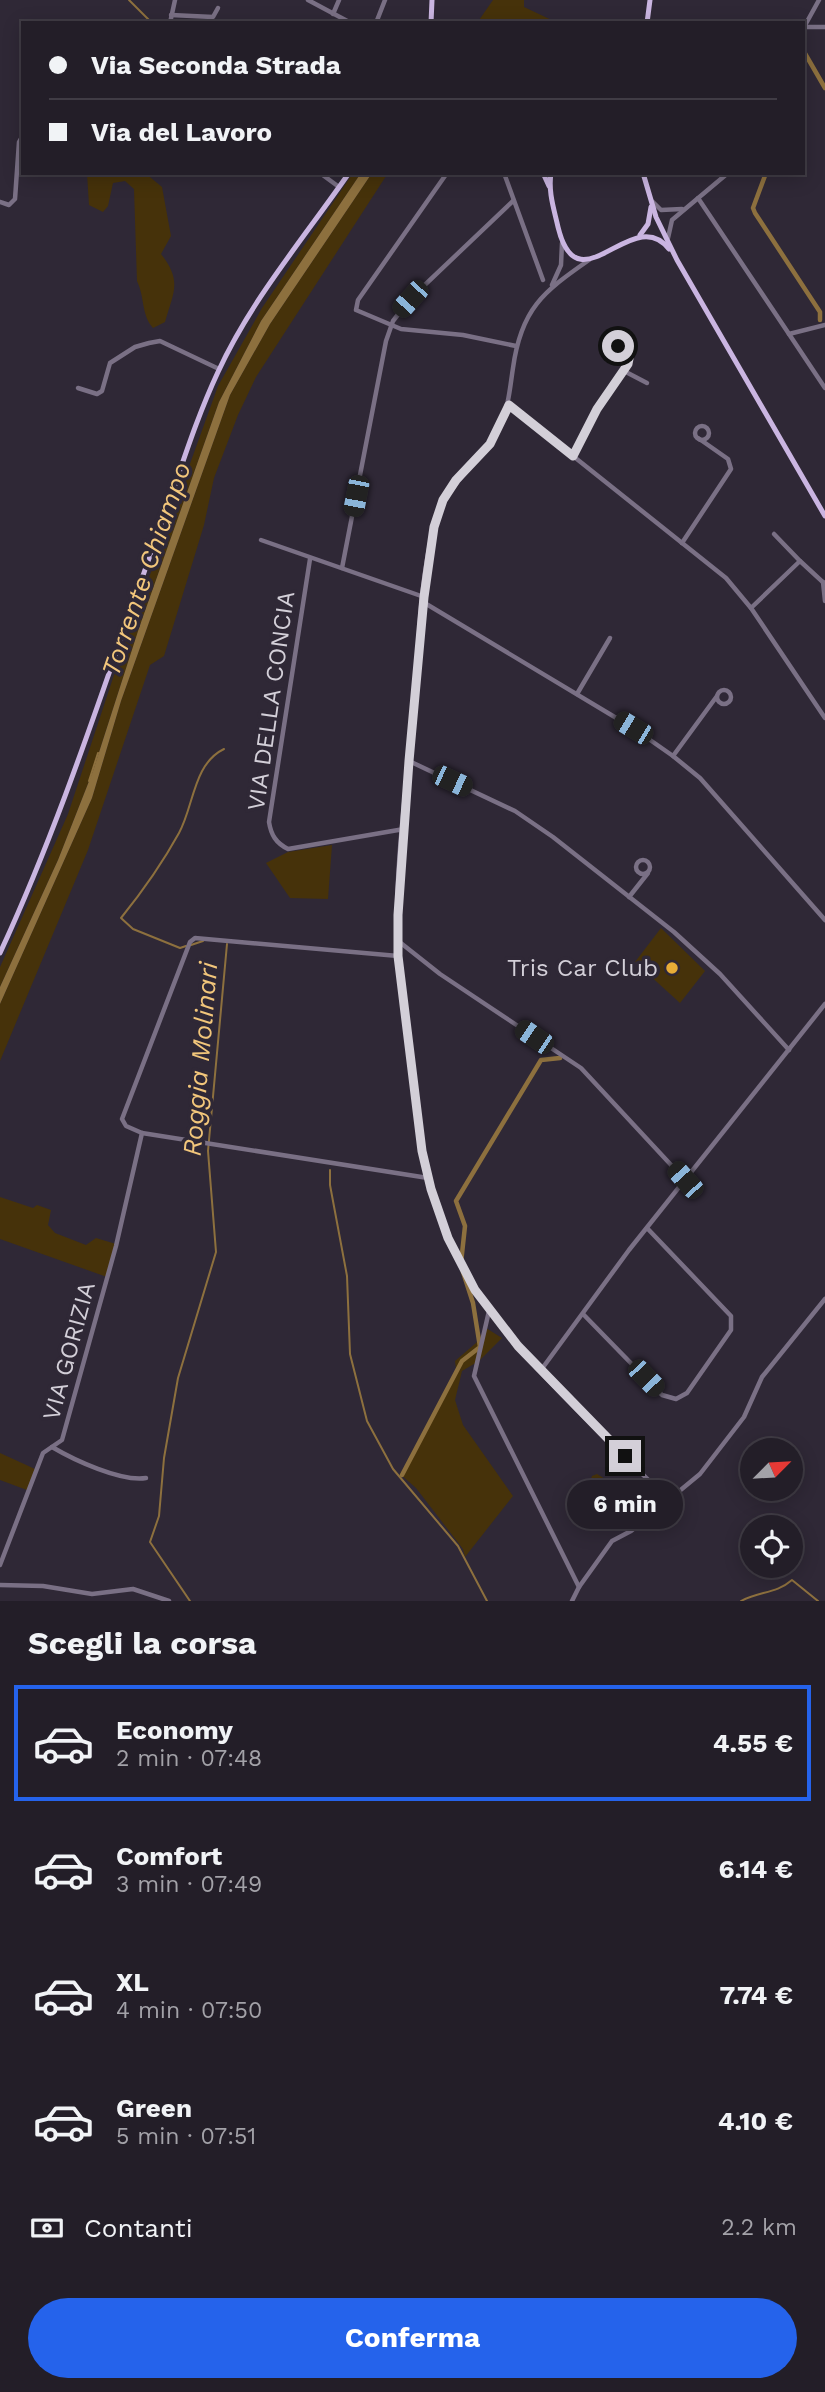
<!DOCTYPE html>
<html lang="it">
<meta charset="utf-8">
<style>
body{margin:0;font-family:"Work Sans",sans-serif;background:#2f2b34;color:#f1f3f6;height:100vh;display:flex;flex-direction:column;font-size:26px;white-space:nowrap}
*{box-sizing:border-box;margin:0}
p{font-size:23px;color:#a3a2a8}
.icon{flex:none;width:38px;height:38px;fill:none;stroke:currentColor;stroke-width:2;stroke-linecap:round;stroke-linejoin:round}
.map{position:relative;height:1601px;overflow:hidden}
.panel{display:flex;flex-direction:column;background:#231e28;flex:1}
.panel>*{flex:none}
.banner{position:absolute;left:21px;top:21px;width:784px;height:154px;border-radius:0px;box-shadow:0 4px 18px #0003,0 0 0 2px #403c45;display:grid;align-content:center;height:154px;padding:0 28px;background:#231e28}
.needle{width:46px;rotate:66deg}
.controls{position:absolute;left:740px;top:1438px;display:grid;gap:14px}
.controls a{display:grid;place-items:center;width:63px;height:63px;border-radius:50%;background:#231e28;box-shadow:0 4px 18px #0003,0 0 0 2px #403c45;font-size:35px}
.end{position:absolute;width:32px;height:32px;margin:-16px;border:9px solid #d3cfd8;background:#111;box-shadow:0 0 0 4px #111}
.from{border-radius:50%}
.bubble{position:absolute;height:49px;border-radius:24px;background:#231e28;box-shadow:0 4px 18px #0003,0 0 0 2px #403c45;font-size:23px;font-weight:700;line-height:49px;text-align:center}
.car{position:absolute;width:21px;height:42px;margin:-21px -10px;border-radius:9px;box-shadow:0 0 5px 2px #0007;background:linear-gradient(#222 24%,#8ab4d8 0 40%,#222 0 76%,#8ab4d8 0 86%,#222 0)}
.banner b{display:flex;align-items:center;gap:24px;height:66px;font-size:26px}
.banner b+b{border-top:2px solid #403c45}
.banner i{width:18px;height:18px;background:#f1f3f6}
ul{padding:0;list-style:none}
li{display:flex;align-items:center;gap:21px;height:116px;margin:0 14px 10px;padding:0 14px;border:4px solid transparent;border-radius:0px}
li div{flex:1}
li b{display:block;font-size:26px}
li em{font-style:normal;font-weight:700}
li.active{border-color:#2563eb}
li>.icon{width:63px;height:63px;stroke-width:1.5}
h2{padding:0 28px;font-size:32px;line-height:84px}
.pay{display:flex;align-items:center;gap:18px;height:77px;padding:0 28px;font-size:26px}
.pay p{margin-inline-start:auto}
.button{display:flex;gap:14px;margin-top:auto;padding:14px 28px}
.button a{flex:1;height:80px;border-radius:42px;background:#2563eb;color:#fff;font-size:28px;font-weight:700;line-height:80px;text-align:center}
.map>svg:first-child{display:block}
.green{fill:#46320a}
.water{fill:#8d703e}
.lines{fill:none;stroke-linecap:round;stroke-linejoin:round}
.stream{stroke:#8d703e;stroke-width:2}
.canal{stroke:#8d703e;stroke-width:4.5}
.minor{stroke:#7a7085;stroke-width:4.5}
.major{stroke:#cab5e1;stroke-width:5}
.route{stroke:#d3cfd8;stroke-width:9}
.poi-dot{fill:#e7ac37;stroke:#2f2836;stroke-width:2.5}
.labels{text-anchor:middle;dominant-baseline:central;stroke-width:7;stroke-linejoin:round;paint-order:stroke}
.street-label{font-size:24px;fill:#d3cfd8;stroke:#2f2836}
.poi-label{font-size:24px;fill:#d3cfd8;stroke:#2f2836;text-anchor:end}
.water-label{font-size:26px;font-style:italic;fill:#f2c67b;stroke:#2f2836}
</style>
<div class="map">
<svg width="825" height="1601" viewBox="0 0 825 1601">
<rect width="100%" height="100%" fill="#2f2836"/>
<g class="green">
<polygon points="493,0 524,0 524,7 558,23 477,23"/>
<path d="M87 173H145L162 187 171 236 161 254C182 281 174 291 165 322L153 328C141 314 145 298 137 281L134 189 125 181 113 183 108 206 103 212 89 205Z"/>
<polygon points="353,173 361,173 261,321 219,402 139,628 93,771 58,860 0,987 0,967 68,814 115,672 218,386 262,308"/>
<polygon points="372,173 388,173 256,377 238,415 214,478 204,525 164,656 150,665 88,850 0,1061 0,1004 92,798 121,701 230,395 270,324"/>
<polygon points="332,845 328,899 290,898 266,863 288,852"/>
<polygon points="661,928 705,971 680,1003 635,962"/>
<polygon points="0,1197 33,1208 37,1205 51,1210 48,1225 55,1233 86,1245 96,1238 116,1244 107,1277 0,1239"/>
<polygon points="486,1328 502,1338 479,1361 462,1371 455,1400 463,1425 513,1496 465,1557 463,1549 416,1488 400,1474 420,1443 456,1369 455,1361 476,1343"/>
<polygon points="0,1453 35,1469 27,1490 0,1480"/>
<polygon points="597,1474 626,1492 628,1497 603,1525 586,1493 592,1476"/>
</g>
<polygon class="water" points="361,173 372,173 270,324 230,395 121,701 92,798 0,1004 0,987 58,860 93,771 139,628 219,402 261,321"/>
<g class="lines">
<g class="stream">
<polyline points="129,0 152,23"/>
<polyline points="89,781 98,753"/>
<polyline points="191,945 203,941"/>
<path d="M186 946 180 948 133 929 121 918C142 892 163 862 179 833 194 806 193 764 224 749"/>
<polyline points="330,1170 330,1185 347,1276 350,1354 367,1421 393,1469 458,1546 487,1601"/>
<polyline points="190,1601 150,1542 159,1516 164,1458 178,1378 216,1252 208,1151 227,944"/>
<path d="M741 1601C759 1591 776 1594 792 1580L818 1601"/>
</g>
<g class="canal">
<polyline points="803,50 825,88"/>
<polyline points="766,173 753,208 755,213 820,312 820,320"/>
<polyline points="461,1263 465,1226 456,1201 541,1060 560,1058"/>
<polyline points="402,1475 462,1361 480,1347 473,1303 463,1272"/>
</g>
<g class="minor">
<polyline points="308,0 351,23"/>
<polyline points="333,14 339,0"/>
<polyline points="171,15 213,17 218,8"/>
<polyline points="170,23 175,0"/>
<polyline points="376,23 385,0"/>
<polyline points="804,27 825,27"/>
<polyline points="803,29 819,0"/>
<polyline points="320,173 339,187"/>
<polyline points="447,173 358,300 356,310 401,329 463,335 516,346"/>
<polyline points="504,173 543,280"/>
<polyline points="698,198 789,334 825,325"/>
<polyline points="0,202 9,205 15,199 19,142 23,135"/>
<polyline points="653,202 661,210 682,209"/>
<polyline points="668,238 672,220 728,173"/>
<path d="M589 260C543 292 521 309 513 368 510 387 509 405 501 422 484 462 446 481 434 526 419 584 419 647 414 706 407 783 395 864 397 942 398 988 408 1034 413 1080 420 1134 426 1185 447 1236 489 1338 593 1422 669 1501"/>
<polyline points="552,285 561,265 562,243"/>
<polyline points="789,334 825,388"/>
<circle cx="625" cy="347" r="7"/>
<polyline points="624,371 647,383"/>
<polyline points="78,388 97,394 102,391 110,363 135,347 149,343 160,341 219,369"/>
<polyline points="509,405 726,578 751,608 825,718"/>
<circle cx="702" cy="433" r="7"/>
<polyline points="573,456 597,409 628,364 631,348"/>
<polyline points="774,534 800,561"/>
<polyline points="261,540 424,597"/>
<polyline points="682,543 731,469 728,459 698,438"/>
<path d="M310 559 269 822C271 835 276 843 288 849L404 829"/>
<polyline points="342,568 386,341 393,321 410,299 513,201"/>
<polyline points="823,582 825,601"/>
<polyline points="423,602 633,728 673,756 700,778 825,920"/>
<polyline points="751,608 800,561 825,584"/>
<circle cx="724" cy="697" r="7"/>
<polyline points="577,694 610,638"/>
<polyline points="673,756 717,696"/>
<polyline points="409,761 515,811 553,837 674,932 720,974 789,1050"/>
<circle cx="643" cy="867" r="7"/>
<polyline points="629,897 648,873"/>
<polyline points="397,940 440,974 581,1068 685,1180"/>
<polyline points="398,956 195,938 190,942 122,1119 126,1126 142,1133 428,1178"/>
<polyline points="489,1311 474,1376 579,1587"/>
<polyline points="583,1314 662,1395 676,1399 687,1393 731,1330 731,1316 647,1228"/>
<polyline points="541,1370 629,1250 825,1004"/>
<path d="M52 1447C74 1460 121 1482 146 1478"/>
<polyline points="0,1565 43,1453 62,1440 116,1246 142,1133"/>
<polyline points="0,1585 43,1586 92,1594 133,1589 169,1601"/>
<polyline points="572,1601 579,1587 612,1541 631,1531 700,1474 744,1417 762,1377 825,1299"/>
</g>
<g class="major">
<polyline points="431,23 432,0"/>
<polyline points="647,23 650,0"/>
<polyline points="543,173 549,186"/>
<path d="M551 173C548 192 554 209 558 227 578 310 633 202 669 249"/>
<polyline points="643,173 656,217 677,260 825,516"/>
<polyline points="640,235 648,224 651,207"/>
<path d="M0 953C65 813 110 666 162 522 180 472 195 421 218 372 251 300 304 238 349 173"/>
</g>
</g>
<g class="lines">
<polyline class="route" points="618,346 624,353 631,348 628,364 597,409 573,456 509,405 490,444 456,480 443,500 434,527 424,597 409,761 398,915 398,956 422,1151 431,1189 448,1238 475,1290 518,1346 625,1456"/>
</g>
<circle class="poi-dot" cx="672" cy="968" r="7"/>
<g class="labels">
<g class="street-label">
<text transform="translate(271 701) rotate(-82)">VIA DELLA CONCIA</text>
<text transform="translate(69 1351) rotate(-75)">VIA GORIZIA</text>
</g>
<g class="poi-label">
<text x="658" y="968">Tris Car Club</text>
</g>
<g class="water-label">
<text transform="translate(146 569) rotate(-71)">Torrente Chiampo</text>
<text transform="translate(200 1059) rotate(-85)">Roggia Molinari</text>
</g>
</g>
</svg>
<div class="controls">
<a><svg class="needle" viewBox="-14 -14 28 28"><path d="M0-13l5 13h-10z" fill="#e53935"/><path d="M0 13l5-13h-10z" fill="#a3a2a8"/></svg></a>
<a><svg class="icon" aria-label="locate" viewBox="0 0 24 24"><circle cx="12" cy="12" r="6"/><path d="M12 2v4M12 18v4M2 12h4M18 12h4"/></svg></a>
</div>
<i class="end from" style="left:618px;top:346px"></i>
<i class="end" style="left:625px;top:1456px"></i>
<div class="bubble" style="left:567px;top:1480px;width:116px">6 min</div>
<i class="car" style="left:410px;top:299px;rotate:222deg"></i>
<i class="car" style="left:356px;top:496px;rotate:191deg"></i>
<i class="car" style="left:633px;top:728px;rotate:301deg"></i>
<i class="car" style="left:452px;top:781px;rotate:115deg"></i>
<i class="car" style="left:534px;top:1037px;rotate:304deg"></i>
<i class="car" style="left:685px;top:1180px;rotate:318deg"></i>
<i class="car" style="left:646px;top:1378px;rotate:136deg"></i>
<div class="banner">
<b><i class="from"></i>Via Seconda Strada</b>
<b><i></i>Via del Lavoro</b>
</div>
</div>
<section class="panel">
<h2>Scegli la corsa</h2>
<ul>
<li class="active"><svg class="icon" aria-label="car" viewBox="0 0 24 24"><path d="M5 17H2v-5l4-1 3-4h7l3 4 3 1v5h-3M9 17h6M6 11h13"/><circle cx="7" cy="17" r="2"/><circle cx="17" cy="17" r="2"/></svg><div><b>Economy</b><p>2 min · 07:48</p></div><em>4.55 €</em></li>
<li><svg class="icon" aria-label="car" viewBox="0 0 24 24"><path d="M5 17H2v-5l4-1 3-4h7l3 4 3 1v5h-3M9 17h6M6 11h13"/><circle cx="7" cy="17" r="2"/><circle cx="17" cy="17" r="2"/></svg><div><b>Comfort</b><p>3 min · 07:49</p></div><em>6.14 €</em></li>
<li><svg class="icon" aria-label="car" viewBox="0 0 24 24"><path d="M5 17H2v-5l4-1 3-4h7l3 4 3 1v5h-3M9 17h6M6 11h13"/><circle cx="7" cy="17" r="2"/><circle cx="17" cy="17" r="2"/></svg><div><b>XL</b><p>4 min · 07:50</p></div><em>7.74 €</em></li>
<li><svg class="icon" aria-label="car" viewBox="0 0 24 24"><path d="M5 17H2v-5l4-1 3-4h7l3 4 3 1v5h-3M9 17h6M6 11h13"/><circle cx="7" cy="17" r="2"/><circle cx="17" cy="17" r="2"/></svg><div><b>Green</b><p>5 min · 07:51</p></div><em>4.10 €</em></li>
</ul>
<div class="pay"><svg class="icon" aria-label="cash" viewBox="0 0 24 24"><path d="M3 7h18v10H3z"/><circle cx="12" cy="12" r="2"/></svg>Contanti<p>2.2 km</p></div>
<div class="button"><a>Conferma</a></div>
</section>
